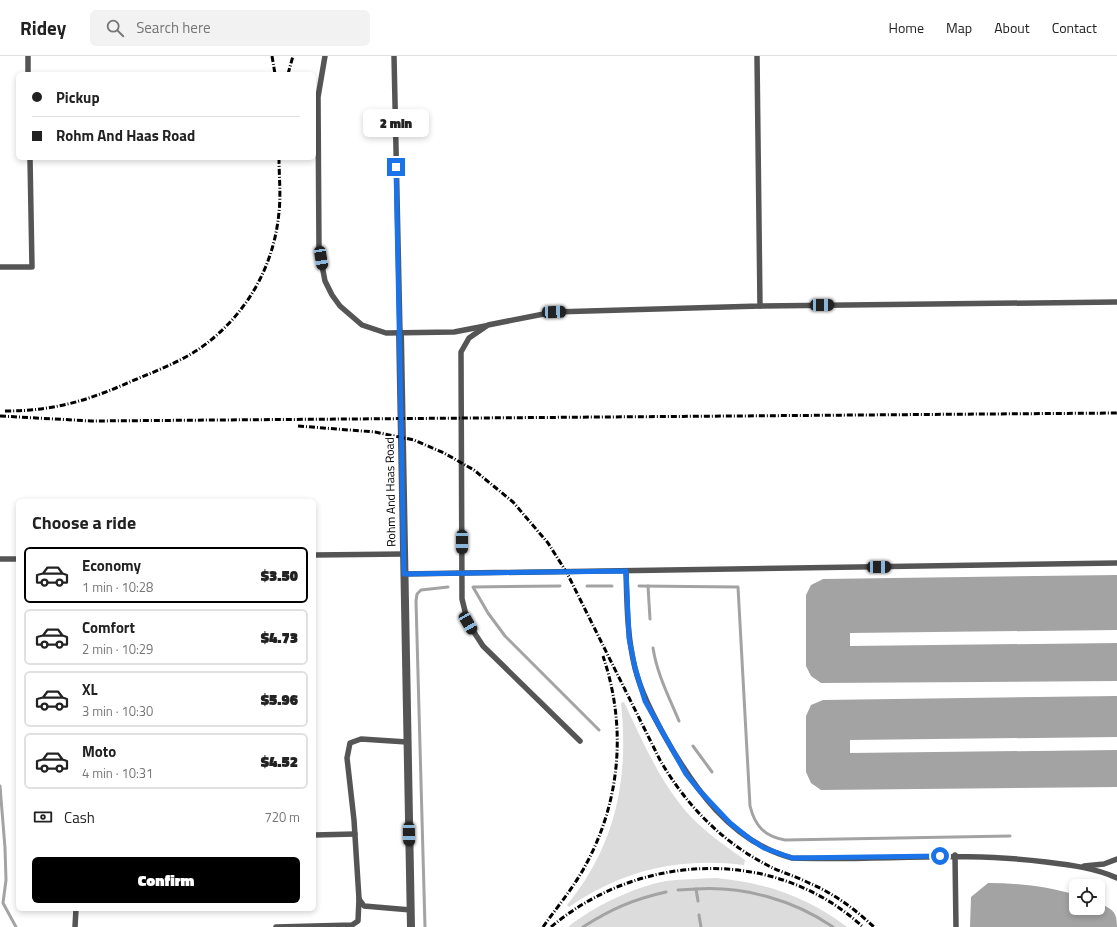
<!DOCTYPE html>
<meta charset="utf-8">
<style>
body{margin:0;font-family:"Titillium Web",sans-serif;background:#f2f2f2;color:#222;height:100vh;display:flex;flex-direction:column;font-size:15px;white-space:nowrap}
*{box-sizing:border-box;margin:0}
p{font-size:13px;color:#767676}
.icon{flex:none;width:22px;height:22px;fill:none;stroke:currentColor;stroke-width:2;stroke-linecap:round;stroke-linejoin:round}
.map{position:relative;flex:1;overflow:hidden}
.panel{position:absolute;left:16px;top:443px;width:300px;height:412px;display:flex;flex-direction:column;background:#fff;border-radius:6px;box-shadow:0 2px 6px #0003}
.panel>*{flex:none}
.hud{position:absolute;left:16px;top:16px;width:300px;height:88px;border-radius:6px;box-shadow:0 2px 6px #0003;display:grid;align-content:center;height:88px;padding:0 16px;background:#fff}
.tools{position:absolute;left:1069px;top:823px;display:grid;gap:8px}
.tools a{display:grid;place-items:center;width:36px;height:36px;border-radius:6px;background:#fff;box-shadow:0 2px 6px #0003;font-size:20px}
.end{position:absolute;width:18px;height:18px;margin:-9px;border:5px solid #1a73e8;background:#fff;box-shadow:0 0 0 2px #fff}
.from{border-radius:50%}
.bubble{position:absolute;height:28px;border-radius:6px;background:#fff;box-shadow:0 2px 6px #0003;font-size:13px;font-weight:800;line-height:28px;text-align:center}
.car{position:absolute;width:12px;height:24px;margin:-12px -6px;border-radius:5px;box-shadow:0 0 3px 1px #0007;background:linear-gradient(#222 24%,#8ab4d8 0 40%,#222 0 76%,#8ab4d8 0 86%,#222 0)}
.hud b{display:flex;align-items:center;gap:14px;height:38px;font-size:15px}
.hud b+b{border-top:1px solid #e0e0e0}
.hud i{width:10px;height:10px;background:#222}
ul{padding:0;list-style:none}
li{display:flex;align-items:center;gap:12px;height:56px;margin:0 8px 6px;padding:0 8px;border:2px solid #e0e0e0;border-radius:6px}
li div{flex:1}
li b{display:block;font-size:15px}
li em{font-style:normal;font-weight:800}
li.active{border-color:#000}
li>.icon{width:36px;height:36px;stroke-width:1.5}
h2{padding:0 16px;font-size:18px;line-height:48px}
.pay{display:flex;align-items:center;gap:10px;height:44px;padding:0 16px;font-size:15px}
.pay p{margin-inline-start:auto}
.action{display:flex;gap:8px;margin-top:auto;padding:8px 16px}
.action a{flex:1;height:46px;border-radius:6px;background:#000;color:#fff;font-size:16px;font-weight:800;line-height:46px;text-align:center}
header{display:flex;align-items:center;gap:24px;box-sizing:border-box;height:56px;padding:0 20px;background:#fff;border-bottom:1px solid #e0e0e0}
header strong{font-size:19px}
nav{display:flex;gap:22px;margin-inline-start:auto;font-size:14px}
.search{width:280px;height:36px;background:#f2f2f2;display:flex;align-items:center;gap:10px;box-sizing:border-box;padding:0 14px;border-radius:6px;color:#767676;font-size:15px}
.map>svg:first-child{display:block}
.green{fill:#dcdcdc}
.water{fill:#a3a3a3}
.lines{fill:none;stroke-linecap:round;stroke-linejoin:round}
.stream{stroke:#a3a3a3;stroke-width:3}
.lane{stroke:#555;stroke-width:5.5}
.street{stroke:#555;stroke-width:8}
.rail{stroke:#000;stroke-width:3;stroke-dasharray:6 2 1 2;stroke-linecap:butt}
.route{stroke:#1a73e8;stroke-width:5}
.labels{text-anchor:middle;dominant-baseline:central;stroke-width:4;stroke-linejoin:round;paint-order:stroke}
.street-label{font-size:12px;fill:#000;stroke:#fff}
</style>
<header>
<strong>Ridey</strong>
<div class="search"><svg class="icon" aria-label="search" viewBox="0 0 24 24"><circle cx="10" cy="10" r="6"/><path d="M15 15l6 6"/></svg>Search here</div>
<nav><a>Home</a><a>Map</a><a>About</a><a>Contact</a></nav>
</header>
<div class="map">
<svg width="1117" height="871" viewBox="0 0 1117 871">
<rect width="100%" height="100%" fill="#fff"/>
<g class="green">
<path d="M624 646C643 686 661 729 692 762 708 778 727 791 745 804L744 809C679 801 623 814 569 851L567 849C616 789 629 723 621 647Z"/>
<path d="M716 822C767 827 806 840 847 871H568C594 850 634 831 666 825 683 823 699 823 716 822Z"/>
</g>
<g class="water">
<polygon points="1117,519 1117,574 850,577 850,590 1117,587 1117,625 821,627 811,620 806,610 806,539 811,529 823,523"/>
<polygon points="1117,640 1117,681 850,684 850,697 1117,694 1117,731 821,734 811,727 806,716 806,660 811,649 823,644"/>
<path d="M988 827C1018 827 1047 830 1076 839V852H1098V846C1112 854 1117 854 1117 871H970L971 841Z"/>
</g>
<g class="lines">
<g class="stream">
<polyline points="560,530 473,531 488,557 505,580 599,674"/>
<polyline points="587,530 612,530"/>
<path d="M639 530 738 531 750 750C755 770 764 780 785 784L1010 780"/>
<polyline points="648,530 650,563"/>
<path d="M653 592C657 618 669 641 679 665"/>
<polyline points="693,690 712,716"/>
<polyline points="0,730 5,792 6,824 3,847 16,871"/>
<path d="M696 833C744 830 794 844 833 871"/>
<polyline points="678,834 696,833 698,845"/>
<polyline points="699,859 701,871"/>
<polyline points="425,871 416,545 417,538 421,534 448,531"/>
<path d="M583 871C611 853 634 843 666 836"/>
</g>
<g class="lane">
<polyline points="28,0 28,18"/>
<polyline points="325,0 318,41 319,194 325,225 332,239 340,250 362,269 386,277 454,276 485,270"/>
<polyline points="394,0 400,277"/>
<polyline points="0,211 32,211 30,102"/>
<polyline points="760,250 1117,246"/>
<polyline points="314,499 404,498"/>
<polyline points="0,503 18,503"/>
<path d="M626 515C627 548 627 580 635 612 641 636 652 657 664 679 693 731 731 786 792 802 877 805 962 795 1046 806 1071 809 1095 812 1117 822"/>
<polyline points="404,518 1117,507"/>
<polyline points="580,685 483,590 468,567 462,543 461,296 469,282 488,269 554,256 760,250 757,0"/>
<polyline points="407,686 361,683 350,687 347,702 354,764 359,843 364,850 411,854"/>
<polyline points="314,779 355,778"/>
<polyline points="955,799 956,871"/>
<polyline points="1084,810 1104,808 1117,803"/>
<polyline points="75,871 76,853"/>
<polyline points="276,871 352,869 358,865 359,843"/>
</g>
<polyline class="street" points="400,277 411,871"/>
<g class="rail">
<polyline points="272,0 275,18"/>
<polyline points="288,18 293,0"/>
<path d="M5 355C58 355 92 343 139 322 159 314 181 305 199 293 245 261 274 212 279 156 281 138 279 120 279 102"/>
<polyline points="0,360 91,365 1117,357"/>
<path d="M298 370 375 376 414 384 444 397 474 414 513 446 548 487 567 517 660 704C686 749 721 785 767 809 780 816 795 820 809 827 833 837 855 853 874 871"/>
<path d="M543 871C555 854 569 837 580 819 620 752 628 674 603 600"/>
<path d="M551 871C640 796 775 790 863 871"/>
</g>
</g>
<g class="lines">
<polyline class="route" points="396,111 404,518 626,515 629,582 635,612 645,645 686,718 698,733 730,767 750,783 764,792 792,802 940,800"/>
</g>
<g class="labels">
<g class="street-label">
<text transform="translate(390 436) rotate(-91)">Rohm And Haas Road</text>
</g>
</g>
</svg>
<div class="tools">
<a><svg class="icon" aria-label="locate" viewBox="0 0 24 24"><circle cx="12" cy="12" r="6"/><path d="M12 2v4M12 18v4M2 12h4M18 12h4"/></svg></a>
</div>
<i class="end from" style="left:940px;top:800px"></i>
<i class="end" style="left:396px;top:111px"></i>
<div class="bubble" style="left:363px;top:53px;width:66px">2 min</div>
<i class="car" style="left:321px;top:202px;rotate:171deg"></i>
<i class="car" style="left:822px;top:249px;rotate:89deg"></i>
<i class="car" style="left:554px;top:256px;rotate:88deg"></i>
<i class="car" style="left:462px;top:486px;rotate:180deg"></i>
<i class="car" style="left:879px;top:511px;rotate:89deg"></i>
<i class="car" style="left:468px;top:567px;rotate:150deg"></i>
<i class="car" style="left:409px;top:778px;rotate:179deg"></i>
<div class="hud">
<b><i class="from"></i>Pickup</b>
<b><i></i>Rohm And Haas Road</b>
</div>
<section class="panel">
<h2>Choose a ride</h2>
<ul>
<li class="active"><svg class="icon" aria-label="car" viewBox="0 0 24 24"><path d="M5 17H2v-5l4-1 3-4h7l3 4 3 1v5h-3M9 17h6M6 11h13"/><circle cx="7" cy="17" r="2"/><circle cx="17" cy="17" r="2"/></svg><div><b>Economy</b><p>1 min · 10:28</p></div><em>$3.50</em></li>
<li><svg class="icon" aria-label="car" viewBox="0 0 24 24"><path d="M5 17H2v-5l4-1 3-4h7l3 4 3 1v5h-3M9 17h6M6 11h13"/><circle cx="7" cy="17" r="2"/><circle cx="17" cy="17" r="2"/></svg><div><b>Comfort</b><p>2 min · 10:29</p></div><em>$4.73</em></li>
<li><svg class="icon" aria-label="car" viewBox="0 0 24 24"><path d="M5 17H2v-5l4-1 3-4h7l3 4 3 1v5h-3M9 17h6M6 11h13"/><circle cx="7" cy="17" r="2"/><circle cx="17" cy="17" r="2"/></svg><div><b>XL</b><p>3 min · 10:30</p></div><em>$5.96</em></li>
<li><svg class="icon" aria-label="car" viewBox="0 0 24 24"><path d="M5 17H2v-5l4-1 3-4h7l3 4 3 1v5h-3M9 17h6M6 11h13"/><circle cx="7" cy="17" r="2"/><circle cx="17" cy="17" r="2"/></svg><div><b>Moto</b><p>4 min · 10:31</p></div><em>$4.52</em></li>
</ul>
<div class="pay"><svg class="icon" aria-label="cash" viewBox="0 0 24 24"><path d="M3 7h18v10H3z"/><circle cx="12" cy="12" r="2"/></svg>Cash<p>720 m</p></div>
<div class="action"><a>Confirm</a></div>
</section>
</div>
